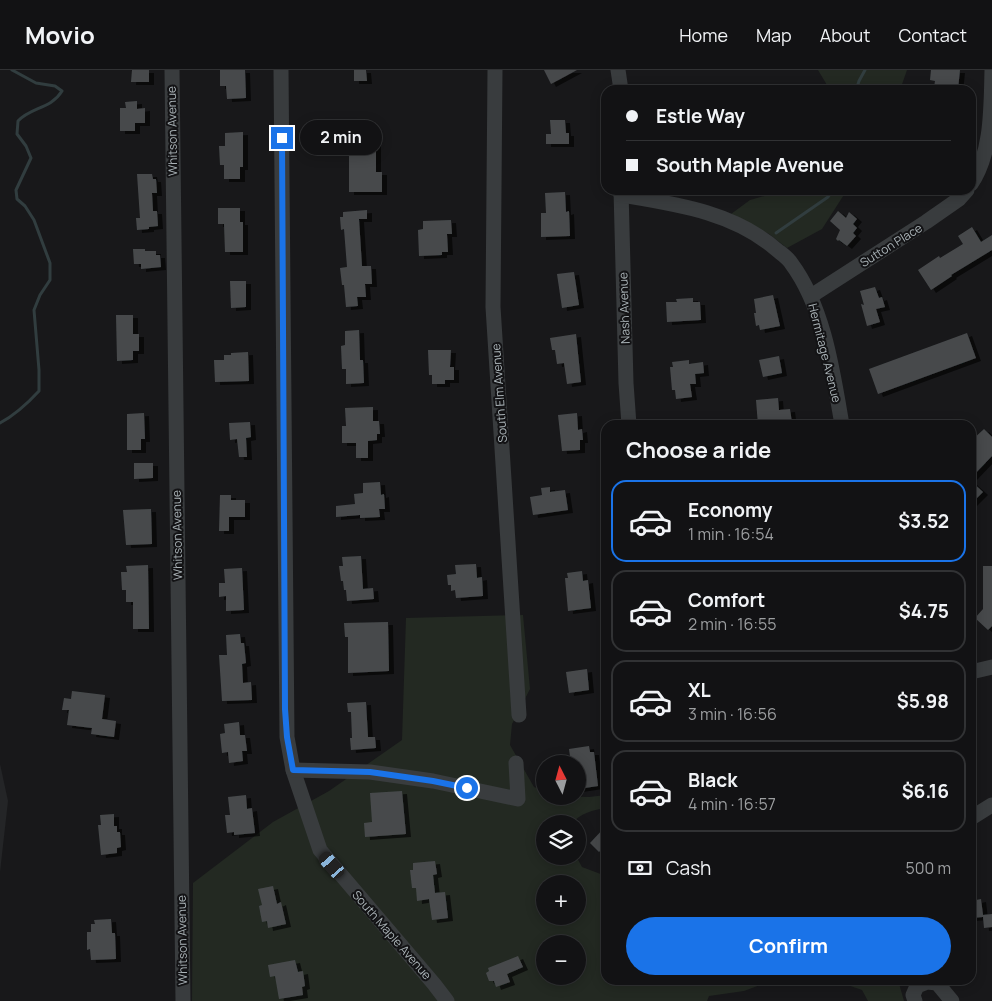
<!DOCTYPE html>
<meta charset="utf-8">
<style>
body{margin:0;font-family:Manrope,sans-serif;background:#1b1b1d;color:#f1f3f6;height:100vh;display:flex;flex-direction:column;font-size:19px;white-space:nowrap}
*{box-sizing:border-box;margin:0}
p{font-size:16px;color:#9c9ea0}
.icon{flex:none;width:28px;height:28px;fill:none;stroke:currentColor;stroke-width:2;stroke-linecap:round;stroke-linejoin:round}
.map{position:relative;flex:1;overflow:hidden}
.sheet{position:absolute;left:601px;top:350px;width:375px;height:565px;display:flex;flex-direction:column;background:#121214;border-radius:15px;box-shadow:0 2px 12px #0003,0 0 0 1px #313234}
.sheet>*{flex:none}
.banner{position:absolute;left:601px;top:15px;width:375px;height:110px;border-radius:15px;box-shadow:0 2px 12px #0003,0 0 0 1px #313234;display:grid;align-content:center;height:110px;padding:0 25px;background:#121214}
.needle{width:32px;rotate:354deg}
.tools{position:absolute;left:536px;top:685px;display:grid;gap:10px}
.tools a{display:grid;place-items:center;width:50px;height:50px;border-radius:50%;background:#121214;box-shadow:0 2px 12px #0003,0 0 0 1px #313234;font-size:25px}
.end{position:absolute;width:22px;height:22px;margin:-11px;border:6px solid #1a73e8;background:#fff;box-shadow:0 0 0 2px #fff}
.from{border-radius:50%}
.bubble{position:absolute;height:35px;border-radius:18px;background:#121214;box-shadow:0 2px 12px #0003,0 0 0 1px #313234;font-size:16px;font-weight:700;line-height:35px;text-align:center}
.car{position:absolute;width:15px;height:30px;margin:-15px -8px;border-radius:6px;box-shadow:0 0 4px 1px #0007;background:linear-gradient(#222 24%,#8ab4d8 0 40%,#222 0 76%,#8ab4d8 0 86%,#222 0)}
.banner b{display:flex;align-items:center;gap:18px;height:48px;font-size:19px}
.banner b+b{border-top:1px solid #313234}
.banner i{width:12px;height:12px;background:#f1f3f6}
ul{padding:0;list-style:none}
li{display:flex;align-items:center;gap:15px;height:82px;margin:0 10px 8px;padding:0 15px;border:2px solid #313234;border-radius:15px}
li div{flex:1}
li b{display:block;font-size:19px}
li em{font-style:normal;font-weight:700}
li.on{border-color:#1a73e8}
li>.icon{width:45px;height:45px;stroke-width:1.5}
h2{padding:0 25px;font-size:22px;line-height:60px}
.pay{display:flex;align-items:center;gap:12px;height:55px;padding:0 25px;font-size:19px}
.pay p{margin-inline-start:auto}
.action{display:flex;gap:10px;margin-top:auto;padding:10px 25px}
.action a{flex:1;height:58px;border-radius:30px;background:#1a73e8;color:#fff;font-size:20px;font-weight:700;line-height:58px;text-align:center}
header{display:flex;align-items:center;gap:30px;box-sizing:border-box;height:70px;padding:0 25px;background:#121214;border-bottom:1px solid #313234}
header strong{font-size:24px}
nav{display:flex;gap:28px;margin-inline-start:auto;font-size:18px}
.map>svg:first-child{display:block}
.built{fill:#242527}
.green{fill:#232922;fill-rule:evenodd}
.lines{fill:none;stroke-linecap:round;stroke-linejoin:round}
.stream{stroke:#313d3f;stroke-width:3}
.building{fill:#474a4c;filter:url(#shadow)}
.minor{stroke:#393c3e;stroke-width:15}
.route{stroke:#1a73e8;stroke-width:6}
.labels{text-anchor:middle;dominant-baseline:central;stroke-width:4;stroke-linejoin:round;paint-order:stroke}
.street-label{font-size:12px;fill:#abb4b8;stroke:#131315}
</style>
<header>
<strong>Movio</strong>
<nav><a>Home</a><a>Map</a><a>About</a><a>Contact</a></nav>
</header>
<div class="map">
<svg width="992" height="931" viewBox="0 0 992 931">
<defs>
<filter id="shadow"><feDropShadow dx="5" dy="3" stdDeviation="0" flood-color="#0009"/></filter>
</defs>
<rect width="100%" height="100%" fill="#18181a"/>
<polygon class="built" points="0,694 8,731 0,802"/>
<g class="green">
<polygon points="818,0 907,0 900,20 830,20"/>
<polygon points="777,120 847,120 822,159 787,178 769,164 731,144 750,130 775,123"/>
<path d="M523 545 530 619 512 654 510 675 534 717 545 721V726L589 727 606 725V738C594 740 579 743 572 754H545V786H576L582 797 606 806V910H773L744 921 709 926 707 931H192L193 813 273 752 329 721 402 670 406 548ZM545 814H578V846H545ZM545 874H578V906H545Z"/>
<polygon points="833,910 898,910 904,931 868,931 862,920"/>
</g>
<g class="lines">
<g class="stream">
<polyline points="856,20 859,11 865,0"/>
<polyline points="776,163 828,127 833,120"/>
<path d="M0 353C15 345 27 334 39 321V300L34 240 40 225 50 210V193L34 150 25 136 17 129 16 120 31 88 26 76 17 64 18 51C31 37 51 39 62 21L55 16 36 13 12 0"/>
</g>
</g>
<g class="building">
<polygon points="132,0 149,0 149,12 131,12"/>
<polygon points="220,0 245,0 246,28 227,29 226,16 220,16"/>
<polygon points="354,0 366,0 367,11 354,11"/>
<polygon points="544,0 577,0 551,14"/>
<polygon points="931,0 960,0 958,19 934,17 935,11 930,10"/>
<polygon points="137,31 137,39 145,38 145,53 135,53 135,61 120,61 120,38 126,38 125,32"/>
<polygon points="550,50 565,50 566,63 569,63 569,74 546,74 546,64 551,64"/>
<polygon points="243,62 243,97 240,97 240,109 224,109 224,95 220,95 219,76 225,76 225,63"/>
<polygon points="349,66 369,67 369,72 376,72 376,102 382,102 382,122 349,122"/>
<polygon points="137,104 152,104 153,109 156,109 157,123 152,123 153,141 157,141 158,156 149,157 149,159 137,160 136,148 140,148"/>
<polygon points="565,122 566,142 569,141 570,166 541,167 541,143 546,143 545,123"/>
<polygon points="218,138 240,138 240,152 243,152 243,182 225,182 224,154 218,154"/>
<polygon points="367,140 367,149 359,149 362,196 371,196 372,214 365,214 366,227 357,227 358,236 346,237 344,215 342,215 340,198 347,197 344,159 341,160 340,147 343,147 343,142"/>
<polygon points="838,141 846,148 849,142 857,149 853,154 857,158 853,163 856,166 847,176 839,170 838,171 836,169 840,160 830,151"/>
<polygon points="451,150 452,164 447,164 448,182 442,182 442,185 419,186 418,160 423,159 423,151"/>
<polygon points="972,157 981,172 992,165 992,180 951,205 952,206 931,220 918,200 939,186 940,188 963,174 958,166"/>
<polygon points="133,179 145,179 145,181 156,181 156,185 160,185 161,197 141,199 141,194 134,194"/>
<polygon points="574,202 579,235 562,238 557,204"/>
<polygon points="230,211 246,211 246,237 231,238"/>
<polygon points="875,217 879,228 882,227 885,237 876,239 880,252 867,256 861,234 864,235 860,221"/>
<polygon points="773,225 780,256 760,260 759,255 756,256 754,243 756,243 754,229"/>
<polygon points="693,228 693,232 700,232 701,250 667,252 666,232 677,232 676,229"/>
<polygon points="116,245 133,245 133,264 139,264 139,281 133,281 133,290 117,291"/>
<polygon points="359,260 360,290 363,290 364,313 346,314 346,299 342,299 341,276 345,275 345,261"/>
<polygon points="967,263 976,288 878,324 869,299"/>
<polygon points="576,264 581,312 567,314 564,293 557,294 555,280 552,280 550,268"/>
<polygon points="428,280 451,280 450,297 454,297 454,310 445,310 445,314 432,314 432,305 429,305"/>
<polygon points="248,282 249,311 215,312 214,290 224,290 224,285 231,285 231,283"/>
<polygon points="779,286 782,303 763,307 759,290"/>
<polygon points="689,290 689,294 703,292 704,303 695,304 696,314 690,314 692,327 676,329 675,320 672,320 670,297 673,297 672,292"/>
<polygon points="778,328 779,340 790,339 792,353 758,355 756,330"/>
<polygon points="373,337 373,351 379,351 380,364 377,364 377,370 368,371 368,388 356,388 356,373 342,373 342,356 346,356 345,338"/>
<polygon points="144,343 145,369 141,369 141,380 127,380 127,344"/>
<polygon points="577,343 578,360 582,359 583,370 580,370 580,380 562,381 558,345"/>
<polygon points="250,352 251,367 246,368 247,387 239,387 237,369 230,370 229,353"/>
<polygon points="984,359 992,367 992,386 971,408 971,371"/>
<polygon points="134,393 153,393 153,408 134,409"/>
<polygon points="971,411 983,422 971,434"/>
<polygon points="380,412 381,425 384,424 385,439 379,439 380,447 360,448 360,445 336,447 336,436 355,434 354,424 363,423 363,413"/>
<polygon points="550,417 550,422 565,420 568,440 533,445 530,427 542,425 541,418"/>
<polygon points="220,425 231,425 231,430 245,430 245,447 229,447 229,461 219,461"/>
<polygon points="151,439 152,474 126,475 123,440"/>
<polygon points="361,486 363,519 373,518 374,529 347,531 346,520 344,520 343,511 341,511 339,496 343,496 342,487"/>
<polygon points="476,494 477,508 482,507 483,526 456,528 455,520 451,521 451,515 448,515 447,505 456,504 455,495"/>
<polygon points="148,495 149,559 133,559 133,532 126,532 126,520 122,520 121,502 127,502 126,496"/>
<polygon points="983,496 992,496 992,556 988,560 975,548 983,539"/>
<polygon points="242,498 244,540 226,541 226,526 219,527 219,513 225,513 224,499"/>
<polygon points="582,501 583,511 588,510 591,538 568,541 565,508 568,508 567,503"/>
<polygon points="388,552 389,601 348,603 348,567 345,567 344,553"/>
<polygon points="240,564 241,573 244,573 246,593 242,594 243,613 251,612 252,630 222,631 219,585 227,585 226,565"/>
<polygon points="587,599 589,620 569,623 566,602"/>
<polygon points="72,621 105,625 102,649 116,651 114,667 91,664 92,658 67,655 69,640 62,640 64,628 71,629"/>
<polygon points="366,632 368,667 375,667 376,678 351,680 350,668 352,668 351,642 348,642 347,633"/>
<polygon points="239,652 240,665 245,665 247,681 242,681 243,691 229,693 228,682 222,683 220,664 225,663 224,654"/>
<polygon points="589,676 590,682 594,682 598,716 578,719 578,694 571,694 569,679"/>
<polygon points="402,721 406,764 365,767 364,753 372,752 370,723"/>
<polygon points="246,725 247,739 252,738 255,763 234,765 234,762 227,763 225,745 230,745 228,727"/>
<polygon points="114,744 114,756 117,756 117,762 120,762 121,777 117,778 117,783 101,785 98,755 101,755 100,745"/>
<polygon points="606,756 606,782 602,779 599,782 590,773"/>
<polygon points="435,791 437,804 433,805 435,823 445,822 448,848 432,850 429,829 417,831 416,818 412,818 410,800 413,800 413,793"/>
<polygon points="273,816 277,834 281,832 286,854 268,858 267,851 262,852 259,836 262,835 258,819"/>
<polygon points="981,829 983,845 992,844 992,857 984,858 983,847 971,848 971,831"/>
<polygon points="111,849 112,863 115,863 116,889 91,890 90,879 87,880 87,862 91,862 91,854 95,854 94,850"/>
<polygon points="518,886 523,897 507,904 510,912 496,917 494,911 489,911 486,903 489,901 488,898"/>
<polygon points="295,890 298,902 303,901 305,916 302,917 303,925 279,929 275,906 270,907 268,895"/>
</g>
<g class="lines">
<g class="minor">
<polyline points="172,0 183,931"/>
<polyline points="281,0 287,667 293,700 320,780 434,914 447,931"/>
<polyline points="495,0 493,237 519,645"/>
<polyline points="618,0 621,20"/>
<path d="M971 114C992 83 991 38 992 0"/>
<polyline points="621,120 626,313 629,355"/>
<path d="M621 125C675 134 734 142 777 180 782 184 788 188 791 193 824 237 833 302 842 355"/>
<polyline points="811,226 926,152 959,129 967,120"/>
<polyline points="971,602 992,597"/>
<polyline points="293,700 370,702 433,711 518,729 516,693"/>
<polyline points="971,748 992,735"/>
<polyline points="915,931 913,925 917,916 927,912 937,913 952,931"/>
</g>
</g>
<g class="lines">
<polyline class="route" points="282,68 285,639 287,667 293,700 370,702 433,711 467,718"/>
</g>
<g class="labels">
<g class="street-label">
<text transform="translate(172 61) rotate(-91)">Whitson Avenue</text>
<text transform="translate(891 175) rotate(-32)">Sutton Place</text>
<text transform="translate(624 238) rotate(-92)">Nash Avenue</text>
<text transform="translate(825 283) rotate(76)">Hermitage Avenue</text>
<text transform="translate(499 323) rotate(-94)">South Elm Avenue</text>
<text transform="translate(177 465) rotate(-91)">Whitson Avenue</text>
<text transform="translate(392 865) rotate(49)">South Maple Avenue</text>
<text transform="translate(182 870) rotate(-91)">Whitson Avenue</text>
</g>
</g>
</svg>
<div class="tools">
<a><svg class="needle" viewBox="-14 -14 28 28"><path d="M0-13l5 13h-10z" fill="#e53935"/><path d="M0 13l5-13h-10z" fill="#9c9ea0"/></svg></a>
<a><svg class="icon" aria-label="layers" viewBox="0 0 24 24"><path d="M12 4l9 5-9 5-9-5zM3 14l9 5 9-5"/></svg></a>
<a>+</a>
<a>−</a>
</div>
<i class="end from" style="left:467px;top:718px"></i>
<i class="end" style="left:282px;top:68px"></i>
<div class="bubble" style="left:300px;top:50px;width:82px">2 min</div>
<i class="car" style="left:332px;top:795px;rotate:319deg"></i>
<div class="banner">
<b><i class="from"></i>Estle Way</b>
<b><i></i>South Maple Avenue</b>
</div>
<section class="sheet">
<h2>Choose a ride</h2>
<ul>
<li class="on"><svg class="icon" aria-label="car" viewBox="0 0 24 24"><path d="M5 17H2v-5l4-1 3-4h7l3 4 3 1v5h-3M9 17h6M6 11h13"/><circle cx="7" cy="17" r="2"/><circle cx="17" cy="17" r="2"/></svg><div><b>Economy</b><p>1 min · 16:54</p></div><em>$3.52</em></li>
<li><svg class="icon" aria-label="car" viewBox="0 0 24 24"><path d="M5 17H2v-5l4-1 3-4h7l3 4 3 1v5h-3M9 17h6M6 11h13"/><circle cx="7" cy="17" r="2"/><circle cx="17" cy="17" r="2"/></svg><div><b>Comfort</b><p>2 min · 16:55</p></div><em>$4.75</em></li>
<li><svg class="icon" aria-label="car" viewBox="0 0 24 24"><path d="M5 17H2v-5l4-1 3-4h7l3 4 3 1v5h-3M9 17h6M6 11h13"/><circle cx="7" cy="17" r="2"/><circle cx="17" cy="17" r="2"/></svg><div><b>XL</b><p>3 min · 16:56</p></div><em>$5.98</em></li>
<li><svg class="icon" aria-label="car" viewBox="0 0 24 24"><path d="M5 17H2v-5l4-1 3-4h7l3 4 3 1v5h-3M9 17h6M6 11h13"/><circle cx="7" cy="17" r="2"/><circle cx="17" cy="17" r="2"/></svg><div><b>Black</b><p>4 min · 16:57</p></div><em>$6.16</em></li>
</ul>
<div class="pay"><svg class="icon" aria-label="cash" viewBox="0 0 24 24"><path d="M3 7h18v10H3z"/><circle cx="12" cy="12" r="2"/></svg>Cash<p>500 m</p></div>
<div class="action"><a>Confirm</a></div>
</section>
</div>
